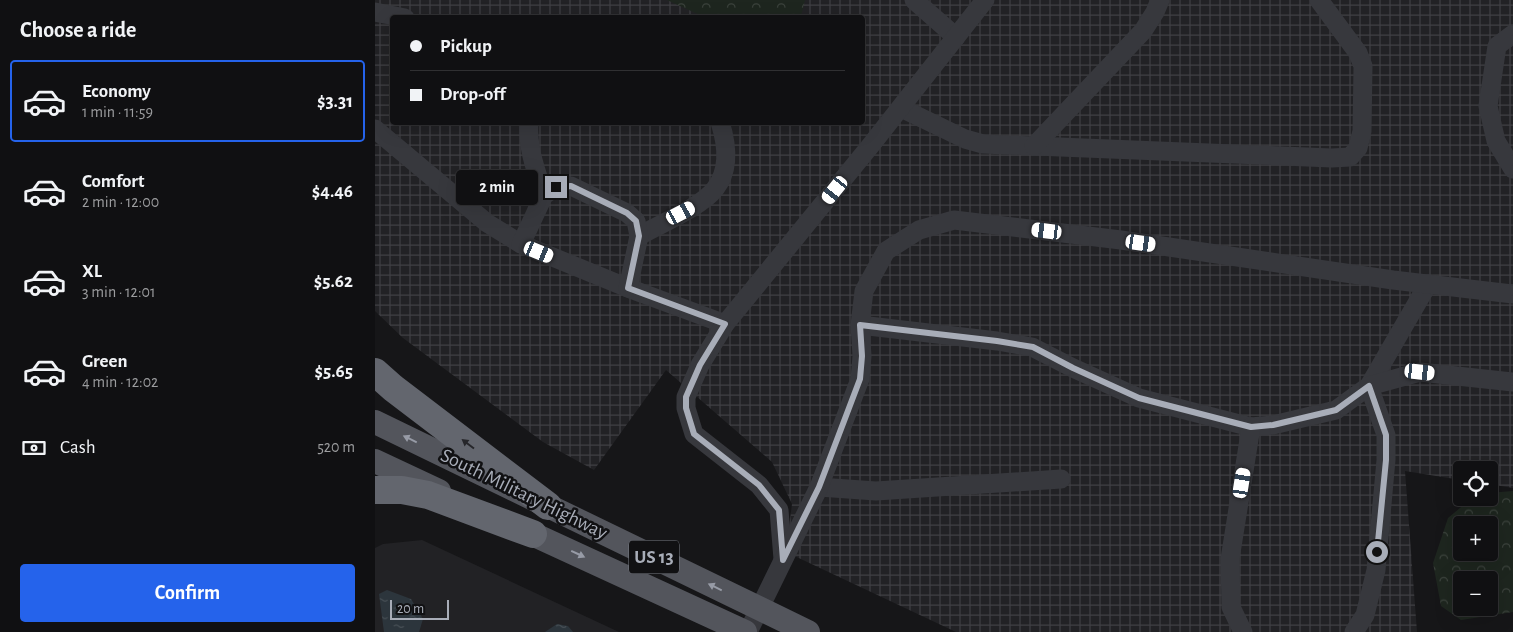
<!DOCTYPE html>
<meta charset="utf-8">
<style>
body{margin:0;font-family:"Alegreya Sans",sans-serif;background:#19191b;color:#f1f3f6;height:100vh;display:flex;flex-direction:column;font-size:19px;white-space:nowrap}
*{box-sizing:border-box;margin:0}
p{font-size:16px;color:#9c9d9f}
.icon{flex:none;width:28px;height:28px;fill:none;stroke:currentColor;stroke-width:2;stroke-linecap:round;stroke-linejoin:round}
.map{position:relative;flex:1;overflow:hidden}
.drawer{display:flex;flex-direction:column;background:#101012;width:375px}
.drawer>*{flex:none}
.top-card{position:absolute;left:15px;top:15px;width:475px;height:110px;border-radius:5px;box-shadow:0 5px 20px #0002,0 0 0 1px #303032;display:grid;align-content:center;height:110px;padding:0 20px;background:#101012}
.buttons{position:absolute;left:1078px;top:461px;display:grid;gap:10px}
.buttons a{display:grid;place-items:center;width:45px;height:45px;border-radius:5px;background:#101012;box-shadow:0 5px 20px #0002,0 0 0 1px #303032;font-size:25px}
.scale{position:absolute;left:15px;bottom:12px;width:59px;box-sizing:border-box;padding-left:5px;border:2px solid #a8adb8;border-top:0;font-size:14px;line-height:18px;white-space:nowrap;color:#a8adb8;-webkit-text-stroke:4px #111113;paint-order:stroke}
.end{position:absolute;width:22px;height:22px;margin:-11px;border:6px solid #a8adb8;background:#111;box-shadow:0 0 0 2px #111}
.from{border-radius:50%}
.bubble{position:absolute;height:35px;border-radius:5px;background:#101012;box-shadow:0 5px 20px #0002,0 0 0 1px #303032;font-size:16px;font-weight:700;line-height:35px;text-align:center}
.car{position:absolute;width:15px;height:30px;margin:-15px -8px;border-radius:6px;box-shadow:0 0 4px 1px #0007;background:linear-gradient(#fff 24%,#345 0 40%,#fff 0 76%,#345 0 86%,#fff 0)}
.top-card b{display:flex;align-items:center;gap:18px;height:48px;font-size:19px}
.top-card b+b{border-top:1px solid #303032}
.top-card i{width:12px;height:12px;background:#f1f3f6}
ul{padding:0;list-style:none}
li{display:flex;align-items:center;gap:15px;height:82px;margin:0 10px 8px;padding:0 10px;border:2px solid transparent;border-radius:5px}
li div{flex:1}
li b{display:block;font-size:19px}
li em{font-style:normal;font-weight:700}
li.current{border-color:#2563eb}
li>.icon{width:45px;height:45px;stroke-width:1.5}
h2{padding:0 20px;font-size:22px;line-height:60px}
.pay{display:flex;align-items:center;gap:12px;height:55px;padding:0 20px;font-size:19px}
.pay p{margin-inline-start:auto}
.action{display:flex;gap:10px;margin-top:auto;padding:10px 20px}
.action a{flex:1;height:58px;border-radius:5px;background:#2563eb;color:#fff;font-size:20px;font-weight:700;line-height:58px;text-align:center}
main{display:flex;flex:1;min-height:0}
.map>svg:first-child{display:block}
.built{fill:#222225}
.industrial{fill:url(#industrial-grid);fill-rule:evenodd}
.forest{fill:url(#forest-crowns);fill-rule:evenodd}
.water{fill:url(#water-ripples)}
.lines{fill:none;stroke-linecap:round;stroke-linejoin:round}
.minor{stroke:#37383d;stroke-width:19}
.major{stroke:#53555c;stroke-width:24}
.highway{stroke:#63666e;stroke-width:28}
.oneway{fill:#979ba6}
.oneway2{fill:#26262a}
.route{stroke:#a8adb8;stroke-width:6}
.labels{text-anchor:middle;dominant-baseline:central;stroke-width:5;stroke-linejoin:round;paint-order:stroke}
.shield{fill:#111113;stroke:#7b7e86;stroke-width:1}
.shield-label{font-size:19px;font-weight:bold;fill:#a8adb8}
.street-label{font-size:20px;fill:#a8adb8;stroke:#111113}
</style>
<main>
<section class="drawer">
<h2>Choose a ride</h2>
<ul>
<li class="current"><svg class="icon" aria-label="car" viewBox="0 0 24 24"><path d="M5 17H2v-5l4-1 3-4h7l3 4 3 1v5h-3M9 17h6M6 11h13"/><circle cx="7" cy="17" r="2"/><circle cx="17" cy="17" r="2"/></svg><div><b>Economy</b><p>1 min · 11:59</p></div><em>$3.31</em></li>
<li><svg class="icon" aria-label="car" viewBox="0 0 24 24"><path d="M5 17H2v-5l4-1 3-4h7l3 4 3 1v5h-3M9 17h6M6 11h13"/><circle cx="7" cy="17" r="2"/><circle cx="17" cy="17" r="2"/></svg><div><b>Comfort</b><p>2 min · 12:00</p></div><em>$4.46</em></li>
<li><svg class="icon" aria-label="car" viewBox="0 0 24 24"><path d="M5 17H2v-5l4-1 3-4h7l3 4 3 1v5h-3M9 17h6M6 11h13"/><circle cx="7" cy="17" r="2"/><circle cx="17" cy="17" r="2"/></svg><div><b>XL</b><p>3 min · 12:01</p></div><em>$5.62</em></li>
<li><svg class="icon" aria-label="car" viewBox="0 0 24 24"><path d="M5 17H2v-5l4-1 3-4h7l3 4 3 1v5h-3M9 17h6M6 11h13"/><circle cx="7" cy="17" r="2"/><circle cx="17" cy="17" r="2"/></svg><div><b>Green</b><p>4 min · 12:02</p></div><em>$5.65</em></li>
</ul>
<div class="pay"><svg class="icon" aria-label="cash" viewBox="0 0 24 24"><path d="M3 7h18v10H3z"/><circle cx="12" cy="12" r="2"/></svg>Cash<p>520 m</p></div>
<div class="action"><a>Confirm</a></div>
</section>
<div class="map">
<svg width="1138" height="632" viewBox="0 0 1138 632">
<defs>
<pattern id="industrial-grid" width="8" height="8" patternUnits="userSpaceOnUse" patternTransform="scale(1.25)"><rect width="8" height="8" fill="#222225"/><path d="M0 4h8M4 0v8" fill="none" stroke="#3f3f43"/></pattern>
<pattern id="forest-crowns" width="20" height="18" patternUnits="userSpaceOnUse" patternTransform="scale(1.25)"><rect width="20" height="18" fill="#1e261f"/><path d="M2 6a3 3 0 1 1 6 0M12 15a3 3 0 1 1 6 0" fill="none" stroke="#3c433d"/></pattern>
<pattern id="water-ripples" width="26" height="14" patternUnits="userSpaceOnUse" patternTransform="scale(1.25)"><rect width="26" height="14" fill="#2c353c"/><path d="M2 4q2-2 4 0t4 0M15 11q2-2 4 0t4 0" fill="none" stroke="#485056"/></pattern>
</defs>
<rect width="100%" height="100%" fill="#161618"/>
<polygon class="built" points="47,540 244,632 0,632 0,548 8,544"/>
<path class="industrial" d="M0 0H1138V488L1114 484V470H1086V480L1030 471 1042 632H581L411 552 417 504 397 462 291 370 219 470 168 442 28 338 0 311ZM18 18H488V122H18Z"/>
<g class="forest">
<polygon points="292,0 430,0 426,17 329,17"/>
<path d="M1138 491V612L1086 620 1066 606 1058 563 1073 518 1097 498H1114V493ZM1086 525H1114V552H1086ZM1086 580H1114V608H1086Z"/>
</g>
<g class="water">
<polygon points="12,590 36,599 48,619 44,632 9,632 4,594"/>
<polygon points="182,624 193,626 198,632 170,632"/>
</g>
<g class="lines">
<g class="minor">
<polyline points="539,0 581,37"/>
<polyline points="0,12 30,18"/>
<polyline points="1138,34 1122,46 1113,106 1121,141 1138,169"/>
<polyline points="526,108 590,139 608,144 957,158 975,157 983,148 987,131 988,66 983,53 944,0"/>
<path d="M154 122C152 148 161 171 169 195"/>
<polyline points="0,129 112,223 146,244 253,288 350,324"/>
<polyline points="659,146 768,31 780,12 785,0"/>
<path d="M264 236C285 224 326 207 340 189 355 170 352 144 345 122"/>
<polyline points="146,244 169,195 181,187 196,186 252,213 261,221 264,236 253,288"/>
<polyline points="485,325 622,341 657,347 698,368 764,398 876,427 898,425 961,410 994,386 1053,284"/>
<polyline points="444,487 501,491 686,479"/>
<polyline points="408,559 404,510 384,485 319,434 311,408 311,397 325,365 350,324 496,145 610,0"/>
<polyline points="373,632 444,487 485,379 487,356 485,325 489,291 511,251 544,230 579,220 746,240 1018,280 1138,294"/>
<polyline points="868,632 856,607 855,559 876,427"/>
<polyline points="979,632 990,615 1001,570 1011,460 1011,435 994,386 1045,372 1138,382"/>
</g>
<g class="major">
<polyline points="0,422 433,632"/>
<polyline points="0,461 64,491"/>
<polyline points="140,526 370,632"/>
</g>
<g class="highway">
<polyline points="0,372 18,388 173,506"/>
<polyline points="0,490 27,490 53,495 158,534"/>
</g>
</g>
<defs><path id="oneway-solid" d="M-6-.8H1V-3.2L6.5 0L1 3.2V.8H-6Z" transform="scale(1.25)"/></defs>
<g class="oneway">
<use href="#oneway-solid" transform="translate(35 439) rotate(-154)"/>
<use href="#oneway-solid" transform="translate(203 554) rotate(25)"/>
<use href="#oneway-solid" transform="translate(340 587) rotate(-154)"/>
</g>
<use class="oneway2" href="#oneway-solid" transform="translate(93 444) rotate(-143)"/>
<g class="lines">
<polyline class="route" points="181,187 196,186 252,213 261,221 264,236 253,288 350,324 325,365 311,397 311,408 319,434 384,485 404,510 408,560 444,487 485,379 487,356 485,325 622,341 658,347 698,368 764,398 876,427 898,425 961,410 994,386 1011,435 1011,460 1002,552"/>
</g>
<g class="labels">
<rect class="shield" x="254" y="540.5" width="50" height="33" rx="4"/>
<g class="shield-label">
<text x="279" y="557">US 13</text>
</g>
<g class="street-label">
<text transform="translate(149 494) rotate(26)">South Military Highway</text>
</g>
</g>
</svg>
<div class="buttons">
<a><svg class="icon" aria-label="locate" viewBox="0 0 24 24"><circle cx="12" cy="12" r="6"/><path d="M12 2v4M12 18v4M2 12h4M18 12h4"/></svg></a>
<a>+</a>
<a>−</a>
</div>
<div class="scale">20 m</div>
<i class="end from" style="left:1002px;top:552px"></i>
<i class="end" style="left:181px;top:187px"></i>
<div class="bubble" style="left:81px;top:170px;width:82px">2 min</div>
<i class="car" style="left:460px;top:190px;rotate:219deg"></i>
<i class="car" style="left:306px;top:213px;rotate:62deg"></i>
<i class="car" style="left:672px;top:231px;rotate:277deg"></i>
<i class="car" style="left:766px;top:243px;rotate:98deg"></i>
<i class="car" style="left:164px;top:252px;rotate:112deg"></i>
<i class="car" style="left:1045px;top:372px;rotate:96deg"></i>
<i class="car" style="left:867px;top:483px;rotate:9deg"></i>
<div class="top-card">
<b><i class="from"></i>Pickup</b>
<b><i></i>Drop-off</b>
</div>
</div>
</main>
